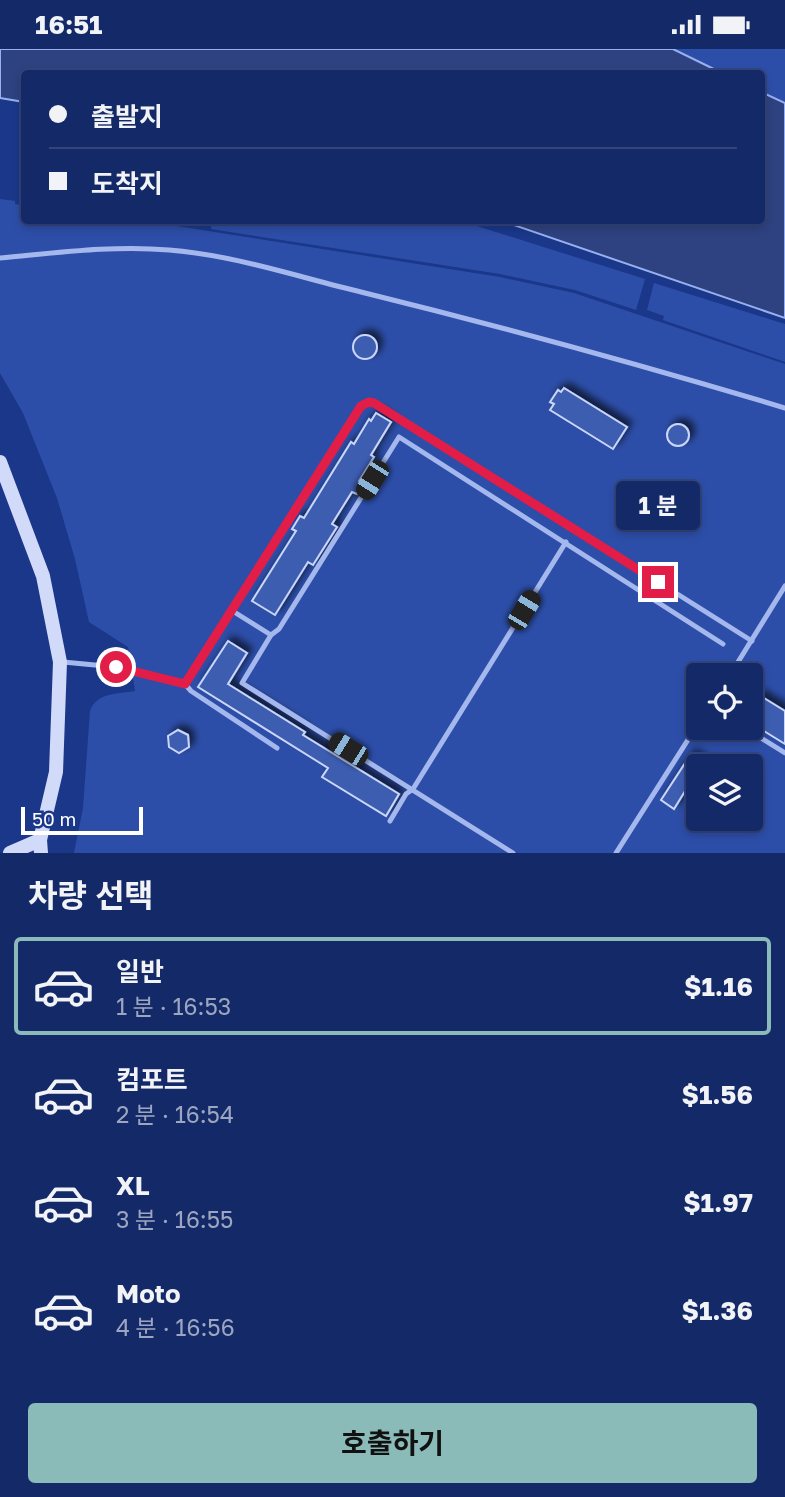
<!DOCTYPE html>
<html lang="ko">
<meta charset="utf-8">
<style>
body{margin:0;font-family:"Golos Text","Noto Sans KR",sans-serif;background:#213571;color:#f1f3f6;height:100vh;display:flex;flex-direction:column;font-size:26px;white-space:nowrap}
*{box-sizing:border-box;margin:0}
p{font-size:23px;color:#9da6c0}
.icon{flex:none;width:38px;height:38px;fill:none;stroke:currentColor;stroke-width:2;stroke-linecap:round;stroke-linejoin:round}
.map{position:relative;height:804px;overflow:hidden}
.details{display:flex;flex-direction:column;background:#142968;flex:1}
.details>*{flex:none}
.top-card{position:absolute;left:21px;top:21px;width:744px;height:154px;border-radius:7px;box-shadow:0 4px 10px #0003,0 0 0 2px #33457c;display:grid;align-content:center;height:154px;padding:0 28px;background:#142968}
.tools{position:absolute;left:686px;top:614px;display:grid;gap:14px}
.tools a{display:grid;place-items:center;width:77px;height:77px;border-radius:7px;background:#142968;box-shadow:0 4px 10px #0003,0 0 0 2px #33457c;font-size:35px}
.scale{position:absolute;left:21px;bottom:18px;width:122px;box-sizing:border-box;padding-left:7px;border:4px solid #fff;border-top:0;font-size:19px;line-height:24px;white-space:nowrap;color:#fff;-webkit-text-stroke:5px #1a378a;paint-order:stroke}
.end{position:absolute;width:32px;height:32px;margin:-16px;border:9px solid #e11d48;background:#fff;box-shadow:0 0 0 4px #fff}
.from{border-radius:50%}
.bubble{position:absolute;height:49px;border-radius:7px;background:#142968;box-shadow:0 4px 10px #0003,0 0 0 2px #33457c;font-size:23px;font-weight:700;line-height:49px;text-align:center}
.car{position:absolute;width:21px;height:42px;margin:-21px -10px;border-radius:9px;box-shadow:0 0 5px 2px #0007;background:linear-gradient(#222 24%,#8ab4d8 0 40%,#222 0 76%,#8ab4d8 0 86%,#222 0)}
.top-card b{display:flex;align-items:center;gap:24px;height:66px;font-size:26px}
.top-card b+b{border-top:2px solid #33457c}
.top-card i{width:18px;height:18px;background:#f1f3f6}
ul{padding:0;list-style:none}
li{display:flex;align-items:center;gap:21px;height:98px;margin:0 14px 10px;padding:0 14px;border:4px solid transparent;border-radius:7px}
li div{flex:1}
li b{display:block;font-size:26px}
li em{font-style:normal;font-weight:700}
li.active{border-color:#8bbbb9}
li>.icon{width:63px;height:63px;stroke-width:1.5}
h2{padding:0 28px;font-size:32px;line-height:84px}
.primary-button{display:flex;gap:14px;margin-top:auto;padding:14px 28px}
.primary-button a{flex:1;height:80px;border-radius:7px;background:#8bbbb9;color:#111;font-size:28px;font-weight:700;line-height:80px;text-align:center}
.status{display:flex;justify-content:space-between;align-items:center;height:49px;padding:0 35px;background:#142968;direction:ltr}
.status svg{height:19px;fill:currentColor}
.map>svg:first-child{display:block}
.green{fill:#2d4ea8;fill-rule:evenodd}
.water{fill:#2e4281;stroke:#97b0ef;stroke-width:2}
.building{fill:#3e5db1;stroke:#cad7fa;stroke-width:2;filter:url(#shadow)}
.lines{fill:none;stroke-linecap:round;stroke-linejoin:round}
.lane{stroke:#a4b8ed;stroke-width:5}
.secondary{stroke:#d1dbf9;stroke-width:14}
.route{stroke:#e11d48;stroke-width:9}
</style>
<div class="status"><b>16:51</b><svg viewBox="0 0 49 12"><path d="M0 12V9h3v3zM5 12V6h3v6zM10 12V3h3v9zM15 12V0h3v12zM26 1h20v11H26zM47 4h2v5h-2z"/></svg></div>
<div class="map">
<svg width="785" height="804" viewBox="0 0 785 804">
<defs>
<filter id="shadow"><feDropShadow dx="5" dy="-5" stdDeviation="3.5" flood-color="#0009"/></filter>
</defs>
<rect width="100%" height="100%" fill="#1a378a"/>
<g class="green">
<polygon points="673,0 785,0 785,54 761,43 761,24 722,24"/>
<path d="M0 150 15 152V155L20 156 21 152 24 153V172H145L500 228 574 244 785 315V804H74L83 759 90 662C97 643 118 645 135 642L128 598 89 573 75 510 57 449 23 364 0 324ZM698 626H751V679H698ZM698 718H751V770H698Z"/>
<polygon points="212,172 461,172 645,230 636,261 575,241 500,225 211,180"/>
<polygon points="654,234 785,275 785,313 663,271 664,267 647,261"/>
</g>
<g class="water">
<polygon points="0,0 673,0 722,24 24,24 24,53 0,49"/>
<polygon points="761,43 785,54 785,269 502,172 761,172"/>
</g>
<g class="building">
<circle cx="365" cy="298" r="12"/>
<polygon points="564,339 627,378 613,400 550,361 554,355 550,353 558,341 561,343"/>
<polygon points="376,364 391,373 371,406 374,408 359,432 364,434 357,445 352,443 332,475 337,478 313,516 308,513 275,566 252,552 296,482 292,480 300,467 304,469 351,393 354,395 369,370 371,372"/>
<circle cx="678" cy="386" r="11"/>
<polygon points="228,592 247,604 228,635 305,683 303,686 399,745 386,767 322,728 328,719 198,638"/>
<polygon points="759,646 785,662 785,695 751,674 751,660"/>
<polygon points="178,681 188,686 189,698 179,704 169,698 168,687"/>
<polygon points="691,705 704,713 698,718 698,721 674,760 661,751"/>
</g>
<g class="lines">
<g class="lane">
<path d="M0 209C56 204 113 196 169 201 234 206 298 228 361 243 503 278 645 317 785 359"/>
<polyline points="231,561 271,586"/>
<polyline points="63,613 116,618 185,635 191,642 277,699"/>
<polyline points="730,626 785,537"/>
<polyline points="185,635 361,357 369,353 374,354 752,592"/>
<polyline points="745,679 785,704"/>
<polyline points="390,772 406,745 413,740 566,493"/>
<polyline points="513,804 242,634 271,586 279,580 399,388 723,595"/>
<polyline points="616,804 698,675"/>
</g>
<g class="secondary">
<polyline points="0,413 43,527 60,613 56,723 40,791 41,804"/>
<polyline points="10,804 40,791"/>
</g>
</g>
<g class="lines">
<polyline class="route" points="116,618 185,635 361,357 369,353 374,354 658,533"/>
</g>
</svg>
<div class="tools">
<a><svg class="icon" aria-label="locate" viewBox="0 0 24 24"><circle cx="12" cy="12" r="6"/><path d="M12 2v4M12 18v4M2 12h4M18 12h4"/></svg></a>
<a><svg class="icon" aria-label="layers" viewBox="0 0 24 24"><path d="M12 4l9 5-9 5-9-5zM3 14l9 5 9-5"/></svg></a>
</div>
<div class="scale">50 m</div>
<i class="end from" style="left:116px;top:618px"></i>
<i class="end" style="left:658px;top:533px"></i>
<div class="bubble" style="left:616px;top:432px;width:84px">1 분</div>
<i class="car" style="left:372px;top:431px;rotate:212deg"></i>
<i class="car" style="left:524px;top:561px;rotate:31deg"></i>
<i class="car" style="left:348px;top:700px;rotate:302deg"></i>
<div class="top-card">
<b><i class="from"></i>출발지</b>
<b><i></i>도착지</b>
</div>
</div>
<section class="details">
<h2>차량 선택</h2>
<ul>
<li class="active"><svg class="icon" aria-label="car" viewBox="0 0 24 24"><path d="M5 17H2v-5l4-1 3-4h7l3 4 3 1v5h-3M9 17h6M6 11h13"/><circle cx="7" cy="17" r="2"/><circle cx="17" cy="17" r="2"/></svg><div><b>일반</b><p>1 분 · 16:53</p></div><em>$1.16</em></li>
<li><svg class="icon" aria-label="car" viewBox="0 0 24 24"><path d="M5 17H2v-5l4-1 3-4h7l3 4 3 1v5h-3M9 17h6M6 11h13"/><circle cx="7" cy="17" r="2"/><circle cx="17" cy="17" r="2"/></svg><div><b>컴포트</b><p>2 분 · 16:54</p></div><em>$1.56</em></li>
<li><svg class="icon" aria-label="car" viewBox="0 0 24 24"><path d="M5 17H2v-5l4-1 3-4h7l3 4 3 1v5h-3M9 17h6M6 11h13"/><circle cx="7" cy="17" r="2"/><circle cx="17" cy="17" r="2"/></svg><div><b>XL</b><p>3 분 · 16:55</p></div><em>$1.97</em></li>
<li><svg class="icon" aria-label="car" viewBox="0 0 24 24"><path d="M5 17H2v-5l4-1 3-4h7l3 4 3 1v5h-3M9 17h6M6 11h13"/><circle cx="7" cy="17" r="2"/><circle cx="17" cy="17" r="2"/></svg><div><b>Moto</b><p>4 분 · 16:56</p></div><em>$1.36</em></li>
</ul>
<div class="primary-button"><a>호출하기</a></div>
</section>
